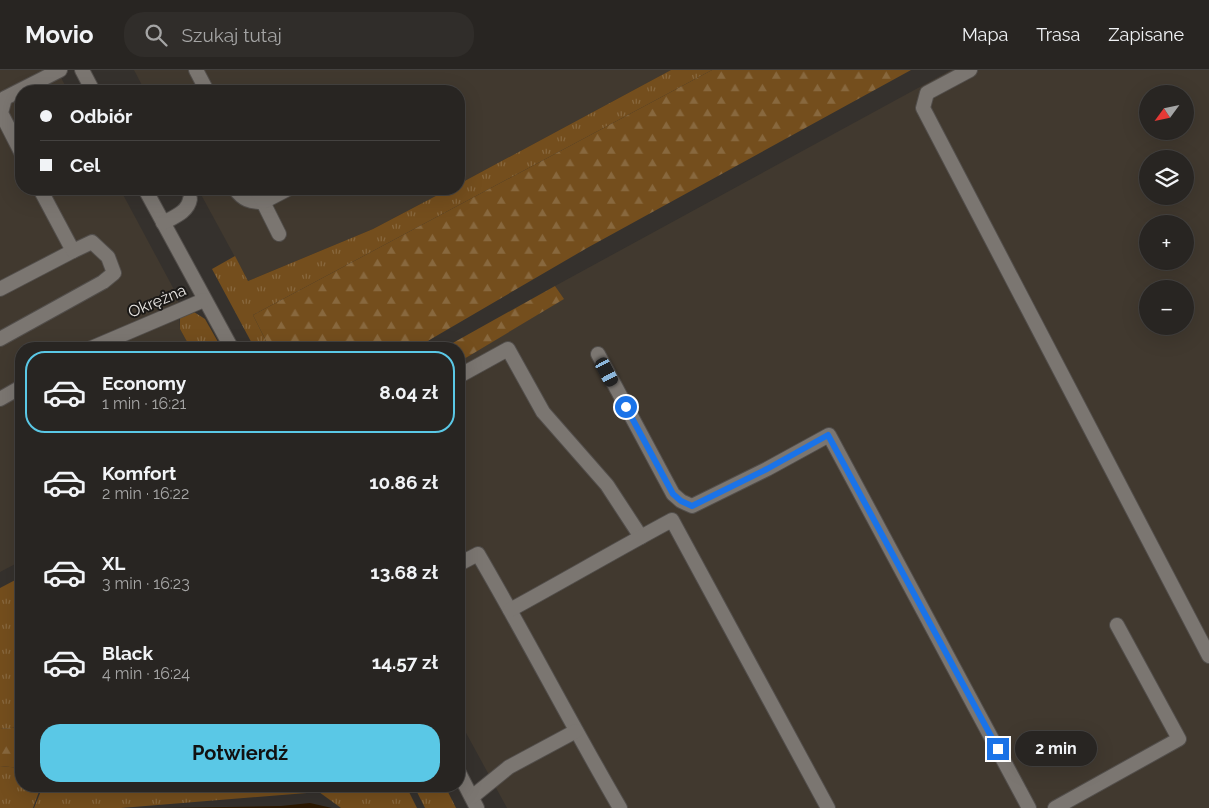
<!DOCTYPE html>
<html lang="pl">
<meta charset="utf-8">
<style>
body{margin:0;font-family:Raleway,sans-serif;background:#302d2a;color:#f1f3f6;height:100vh;display:flex;flex-direction:column;font-size:19px;white-space:nowrap}
*{box-sizing:border-box;margin:0}
p{font-size:16px;color:#a5a5a5}
.icon{flex:none;width:28px;height:28px;fill:none;stroke:currentColor;stroke-width:2;stroke-linecap:round;stroke-linejoin:round}
.map{position:relative;flex:1;overflow:hidden}
.sheet{position:absolute;left:15px;top:272px;width:450px;height:450px;display:flex;flex-direction:column;background:#282522;border-radius:20px;box-shadow:0 5px 20px #0002,0 0 0 1px #444240}
.sheet>*{flex:none}
.top-card{position:absolute;left:15px;top:15px;width:450px;height:110px;border-radius:20px;box-shadow:0 5px 20px #0002,0 0 0 1px #444240;display:grid;align-content:center;height:110px;padding:0 25px;background:#282522}
.needle{width:32px;rotate:237deg}
.fabs{position:absolute;left:1139px;top:15px;display:grid;gap:10px}
.fabs a{display:grid;place-items:center;width:55px;height:55px;border-radius:50%;background:#282522;box-shadow:0 5px 20px #0002,0 0 0 1px #444240;font-size:25px}
.end{position:absolute;width:22px;height:22px;margin:-11px;border:6px solid #1a73e8;background:#fff;box-shadow:0 0 0 2px #fff}
.from{border-radius:50%}
.bubble{position:absolute;height:35px;border-radius:18px;background:#282522;box-shadow:0 5px 20px #0002,0 0 0 1px #444240;font-size:16px;font-weight:700;line-height:35px;text-align:center}
.car{position:absolute;width:15px;height:30px;margin:-15px -8px;border-radius:6px;box-shadow:0 0 4px 1px #0007;background:linear-gradient(#222 24%,#8ab4d8 0 40%,#222 0 76%,#8ab4d8 0 86%,#222 0)}
.top-card b{display:flex;align-items:center;gap:18px;height:48px;font-size:19px}
.top-card b+b{border-top:1px solid #444240}
.top-card i{width:12px;height:12px;background:#f1f3f6}
ul{padding:9px 0 0;list-style:none}
li{display:flex;align-items:center;gap:15px;height:82px;margin:0 10px 8px;padding:0 15px;border:2px solid transparent;border-radius:20px}
li div{flex:1}
li b{display:block;font-size:19px}
li em{font-style:normal;font-weight:700}
li.selected{border-color:#5ac8e6}
li>.icon{width:45px;height:45px;stroke-width:1.5}
.button{display:flex;gap:10px;margin-top:auto;padding:10px 25px}
.button a{flex:1;height:58px;border-radius:20px;background:#5ac8e6;color:#111;font-size:20px;font-weight:700;line-height:58px;text-align:center}
header{display:flex;align-items:center;gap:30px;box-sizing:border-box;height:70px;padding:0 25px;background:#282522;border-bottom:1px solid #444240}
header strong{font-size:24px}
nav{display:flex;gap:28px;margin-inline-start:auto;font-size:18px}
.search{width:350px;height:45px;background:#302d2a;display:flex;align-items:center;gap:12px;box-sizing:border-box;padding:0 18px;border-radius:20px;color:#a5a5a5;font-size:19px}
.map>svg:first-child{display:block}
.built{fill:#41392f;fill-rule:evenodd}
.grass{fill:url(#grass-tufts)}
.forest{fill:url(#forest-firs)}
.water{fill:#2c1801}
.lines{fill:none;stroke-linecap:round;stroke-linejoin:round}
.minor-casing{stroke:#524e4b;stroke-width:16}
.minor{stroke:#7b7671;stroke-width:14}
.route{stroke:#1a73e8;stroke-width:6}
.labels{text-anchor:middle;dominant-baseline:central;stroke-width:4;stroke-linejoin:round;paint-order:stroke}
.street-label{font-size:16px;fill:#e9e6e3;stroke:#1b1917}
</style>
<header>
<strong>Movio</strong>
<div class="search"><svg class="icon" aria-label="search" viewBox="0 0 24 24"><circle cx="10" cy="10" r="6"/><path d="M15 15l6 6"/></svg>Szukaj tutaj</div>
<nav><a>Mapa</a><a>Trasa</a><a>Zapisane</a></nav>
</header>
<div class="map">
<svg width="1209" height="738" viewBox="0 0 1209 738">
<defs>
<pattern id="grass-tufts" width="24" height="20" patternUnits="userSpaceOnUse" patternTransform="scale(1.25)"><rect width="24" height="20" fill="#744e1d"/><path d="M3 7l-1-3M5 7V3M7 7l1-3M15 17l-1-3M17 17v-4M19 17l1-3" fill="none" stroke="#88683e"/></pattern>
<pattern id="forest-firs" width="22" height="20" patternUnits="userSpaceOnUse" patternTransform="scale(1.25)"><rect width="22" height="20" fill="#744e1d"/><path d="M5 1l3.5 6h-7zM16 11l3.5 6h-7z" fill="#88683e"/></pattern>
</defs>
<rect width="100%" height="100%" fill="#35312d"/>
<g class="built">
<polygon points="0,0 57,0 68,21 21,21 21,119 120,119 178,227 180,259 191,279 21,279 21,491 0,502"/>
<polygon points="134,0 671,0 459,114 459,21 145,21"/>
<path d="M951 0H1209V738H507L459 650V292L563 229 555 216ZM1148 24H1185V61H1148ZM1148 89H1185V126H1148ZM1148 154H1185V191H1148ZM1148 219H1185V256H1148Z"/>
<polygon points="198,119 449,119 373,159 248,211"/>
</g>
<g class="grass">
<polygon points="671,0 712,0 253,245 270,279 255,279 212,199 235,186 248,211 373,159 449,119 459,119 459,114"/>
<polygon points="194,242 205,249 222,279 191,279 180,259 180,247"/>
<polygon points="21,507 21,657 0,659 0,518"/>
<polygon points="0,696 21,698 21,716 41,716 33,738 0,738"/>
<polygon points="43,716 406,716 417,738 341,738 319,722 121,738 34,738"/>
<polygon points="414,716 445,716 456,738 425,738"/>
</g>
<g class="forest">
<polygon points="712,0 911,0 587,178 414,279 270,279 253,245"/>
<polygon points="555,216 564,229 459,292 459,279 442,279"/>
<polygon points="21,657 21,698 0,696 0,659"/>
</g>
<polygon class="water" points="310,733 332,738 164,738 281,736"/>
<g class="lines">
<defs>
<g id="minor">
<polyline points="82,0 93,21"/>
<polyline points="196,0 207,21"/>
<polyline points="970,0 927,23 923,38 1209,586"/>
<polyline points="21,82 1,43 5,28 60,0"/>
<polyline points="145,119 232,279"/>
<path d="M235 119C243 130 250 132 263 132L279 164"/>
<polyline points="256,119 263,132 288,119"/>
<path d="M163 153C174 147 188 142 190 129"/>
<polyline points="0,219 73,181"/>
<polyline points="0,269 103,212 114,203 108,187 92,172 73,181 40,119"/>
<polyline points="89,279 204,230"/>
<polyline points="598,284 673,424 681,431 692,436 767,399 829,365 1029,738"/>
<polyline points="459,306 508,279 543,342 607,415 641,467"/>
<polyline points="0,329 21,317"/>
<path d="M459 494 478 484C527 568 571 654 620 738"/>
<path d="M510 540C565 510 618 479 672 450L828 738"/>
<polyline points="459,703 477,738"/>
<polyline points="472,727 509,697 576,661"/>
<polyline points="1055,738 1179,669 1117,555"/>
</g>
</defs>
<use href="#minor" class="minor-casing"/>
<use href="#minor" class="minor"/>
</g>
<g class="lines">
<polyline class="route" points="626,337 673,424 681,431 692,436 767,399 828,365 998,679"/>
</g>
<g class="labels">
<g class="street-label">
<text transform="translate(157 231) rotate(-23)">Okrężna</text>
</g>
</g>
</svg>
<div class="fabs">
<a><svg class="needle" viewBox="-14 -14 28 28"><path d="M0-13l5 13h-10z" fill="#e53935"/><path d="M0 13l5-13h-10z" fill="#a5a5a5"/></svg></a>
<a><svg class="icon" aria-label="layers" viewBox="0 0 24 24"><path d="M12 4l9 5-9 5-9-5zM3 14l9 5 9-5"/></svg></a>
<a>+</a>
<a>−</a>
</div>
<i class="end from" style="left:626px;top:337px"></i>
<i class="end" style="left:998px;top:679px"></i>
<div class="bubble" style="left:1015px;top:661px;width:82px">2 min</div>
<i class="car" style="left:607px;top:302px;rotate:152deg"></i>
<div class="top-card">
<b><i class="from"></i>Odbiór</b>
<b><i></i>Cel</b>
</div>
<section class="sheet">
<ul>
<li class="selected"><svg class="icon" aria-label="car" viewBox="0 0 24 24"><path d="M5 17H2v-5l4-1 3-4h7l3 4 3 1v5h-3M9 17h6M6 11h13"/><circle cx="7" cy="17" r="2"/><circle cx="17" cy="17" r="2"/></svg><div><b>Economy</b><p>1 min · 16:21</p></div><em>8.04 zł</em></li>
<li><svg class="icon" aria-label="car" viewBox="0 0 24 24"><path d="M5 17H2v-5l4-1 3-4h7l3 4 3 1v5h-3M9 17h6M6 11h13"/><circle cx="7" cy="17" r="2"/><circle cx="17" cy="17" r="2"/></svg><div><b>Komfort</b><p>2 min · 16:22</p></div><em>10.86 zł</em></li>
<li><svg class="icon" aria-label="car" viewBox="0 0 24 24"><path d="M5 17H2v-5l4-1 3-4h7l3 4 3 1v5h-3M9 17h6M6 11h13"/><circle cx="7" cy="17" r="2"/><circle cx="17" cy="17" r="2"/></svg><div><b>XL</b><p>3 min · 16:23</p></div><em>13.68 zł</em></li>
<li><svg class="icon" aria-label="car" viewBox="0 0 24 24"><path d="M5 17H2v-5l4-1 3-4h7l3 4 3 1v5h-3M9 17h6M6 11h13"/><circle cx="7" cy="17" r="2"/><circle cx="17" cy="17" r="2"/></svg><div><b>Black</b><p>4 min · 16:24</p></div><em>14.57 zł</em></li>
</ul>
<div class="button"><a>Potwierdź</a></div>
</section>
</div>
